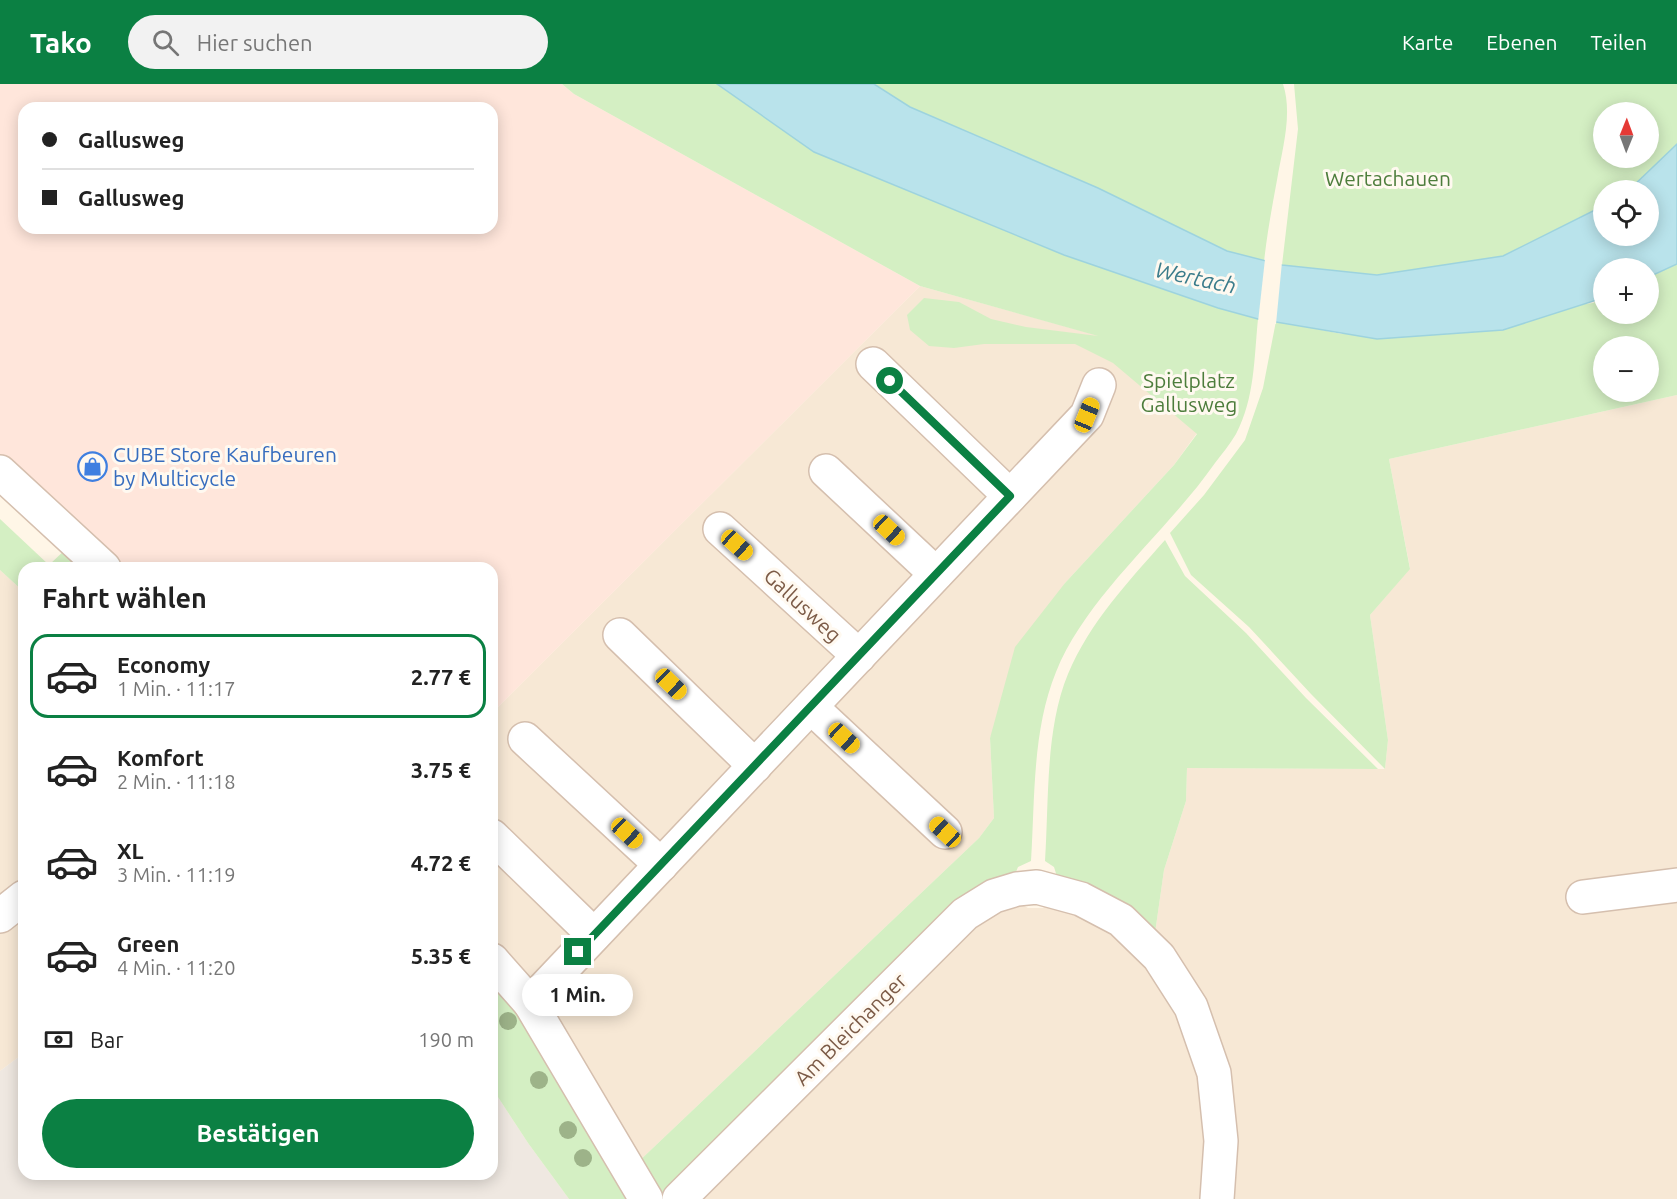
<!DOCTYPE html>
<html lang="de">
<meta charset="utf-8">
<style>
body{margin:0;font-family:Ubuntu,sans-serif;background:#f2f2f2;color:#222;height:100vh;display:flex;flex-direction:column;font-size:22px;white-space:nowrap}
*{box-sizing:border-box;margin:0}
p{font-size:20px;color:#767676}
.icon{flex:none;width:33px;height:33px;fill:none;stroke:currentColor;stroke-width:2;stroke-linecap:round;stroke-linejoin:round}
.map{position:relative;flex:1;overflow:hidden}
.drawer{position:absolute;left:18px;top:478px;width:480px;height:618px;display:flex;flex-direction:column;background:#fff;border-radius:18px;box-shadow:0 3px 15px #0003}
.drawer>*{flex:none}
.top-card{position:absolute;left:18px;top:18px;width:480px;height:132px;border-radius:18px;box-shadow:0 3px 15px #0003;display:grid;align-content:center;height:132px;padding:0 24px;background:#fff}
.needle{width:39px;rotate:1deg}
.controls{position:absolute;left:1593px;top:18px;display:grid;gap:12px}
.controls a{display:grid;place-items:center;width:66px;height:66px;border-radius:50%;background:#fff;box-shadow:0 3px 15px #0003;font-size:30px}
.end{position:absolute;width:27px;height:27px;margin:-14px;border:8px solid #0b8043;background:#fff;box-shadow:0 0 0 3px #fff}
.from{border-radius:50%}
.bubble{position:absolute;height:42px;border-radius:21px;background:#fff;box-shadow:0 3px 15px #0003;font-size:20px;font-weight:600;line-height:42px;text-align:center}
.car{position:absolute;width:18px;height:36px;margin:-18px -9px;border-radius:8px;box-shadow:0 0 4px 2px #0007;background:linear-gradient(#f5c518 24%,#345 0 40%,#f5c518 0 76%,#345 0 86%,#f5c518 0)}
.top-card b{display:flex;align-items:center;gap:21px;height:57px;font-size:22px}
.top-card b+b{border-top:2px solid #e0e0e0}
.top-card i{width:15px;height:15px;background:#222}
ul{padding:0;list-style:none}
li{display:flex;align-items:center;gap:18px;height:84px;margin:0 12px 9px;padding:0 12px;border:3px solid transparent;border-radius:18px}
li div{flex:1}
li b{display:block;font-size:22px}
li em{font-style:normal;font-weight:600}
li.current{border-color:#0b8043}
li>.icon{width:54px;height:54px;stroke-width:1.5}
h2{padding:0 24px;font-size:27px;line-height:72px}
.pay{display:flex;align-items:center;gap:15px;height:66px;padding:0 24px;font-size:22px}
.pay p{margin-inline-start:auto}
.cta{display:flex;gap:12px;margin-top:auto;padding:12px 24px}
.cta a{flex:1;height:69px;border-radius:36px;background:#0b8043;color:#fff;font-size:24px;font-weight:600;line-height:69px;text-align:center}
header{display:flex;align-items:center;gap:36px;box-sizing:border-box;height:84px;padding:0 30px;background:#0b8043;color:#fff}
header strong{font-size:28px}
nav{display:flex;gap:33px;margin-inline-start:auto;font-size:21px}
.search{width:420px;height:54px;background:#f2f2f2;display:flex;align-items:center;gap:15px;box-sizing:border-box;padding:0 21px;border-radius:33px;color:#767676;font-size:22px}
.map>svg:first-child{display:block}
.residential{fill:#f7e8d5}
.commercial{fill:#ffe6db;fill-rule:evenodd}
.industrial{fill:#efe8e1}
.green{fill:#d4efc3;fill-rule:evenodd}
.water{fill:#b9e3eb;stroke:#9dd3de;stroke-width:1.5}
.pier{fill:#fff6e7}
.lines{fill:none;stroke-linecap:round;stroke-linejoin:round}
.minor-casing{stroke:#d5bfae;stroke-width:36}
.minor{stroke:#fff;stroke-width:33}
.tree{fill:#9db389}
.route{stroke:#0b8043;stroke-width:8}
.labels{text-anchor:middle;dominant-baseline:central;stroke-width:6;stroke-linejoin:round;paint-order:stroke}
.park-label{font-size:21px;fill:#4d7d3c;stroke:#fff9f0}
.shop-label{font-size:21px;fill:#366cbe;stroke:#fff9f0;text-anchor:start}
.street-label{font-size:21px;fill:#7c5b47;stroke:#fff9f0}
.water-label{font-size:22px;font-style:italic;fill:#3b7c8b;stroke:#fff9f0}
</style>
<header>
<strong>Tako</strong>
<div class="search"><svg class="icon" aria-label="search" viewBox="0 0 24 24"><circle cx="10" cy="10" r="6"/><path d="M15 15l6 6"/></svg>Hier suchen</div>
<nav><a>Karte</a><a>Ebenen</a><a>Teilen</a></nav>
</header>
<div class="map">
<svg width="1677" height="1115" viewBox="0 0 1677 1115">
<rect width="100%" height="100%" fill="#fff6e7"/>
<g class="residential">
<polygon points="920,202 1103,253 1197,349 1174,381 1065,499 990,654 994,734 979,754 635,1081 492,864 492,629"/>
<polygon points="1677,311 1677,1115 692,1115 971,835 1014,816 1028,824 1043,824 1056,816 1154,856 1164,786 1186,717 1187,684 1385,685 1388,656 1370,531 1410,484 1389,375"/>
<polygon points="0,486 24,508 24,969 0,987"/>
</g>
<path class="commercial" d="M0 0H562L574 10 920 202 492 629V484H114L0 378ZM24 24H492V144H24Z"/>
<polygon class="industrial" points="24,969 24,1090 492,1090 492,1004 528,1059 569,1115 0,1115 0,987"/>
<g class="green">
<path d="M562 0H717L814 68 1064 171 1218 224 1258 235C1254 274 1255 314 1236 350 1230 360 1222 370 1215 379 1167 448 1087 511 1056 588 1032 647 1035 715 1031 777L1018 783 1013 795 666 1115H654L635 1081 979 754 994 734 990 654 1015 563 1065 499 1174 381 1197 350 1113 279 1075 260H984L954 264 929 262 910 246 907 231 924 214 959 218 991 235 1026 243 1098 252 920 202 574 10Z"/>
<path d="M874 0H1283C1293 30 1282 66 1277 96 1272 123 1267 150 1264 178L1227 167 1098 104 910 23Z"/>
<path d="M1294 0H1677V60L1629 106H1604L1603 122 1503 172 1378 191 1282 181 1298 45ZM1604 28H1648V74H1604Z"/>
<path d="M1677 180V311L1389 375 1410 485 1370 531 1388 656 1385 685 1311 610 1249 543 1191 491 1170 449 1204 411 1245 356 1263 304 1276 237 1342 250 1593 219 1603 214 1604 230H1648L1649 193ZM1604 262H1648V308H1604Z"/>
<polygon points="0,435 49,481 67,464 83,478 76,484 24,484 24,508 0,486"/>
<path d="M1165 456 1185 492 1246 549 1306 614 1378 685 1187 684 1186 717 1164 786 1154 856 1059 799 1054 783 1045 777C1049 718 1045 645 1068 590 1090 538 1128 498 1165 456Z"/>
<polygon points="492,888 635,1115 569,1115 528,1059 492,1004"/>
</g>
<polygon class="water" points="717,0 874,0 910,23 1098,104 1227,167 1282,181 1377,191 1503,172 1603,122 1604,152 1648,152 1648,106 1629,106 1677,60 1677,180 1649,193 1648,184 1604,184 1603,214 1503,246 1377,255 1258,235 1218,224 1064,171 814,68"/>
<polygon class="pier" points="1265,175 1282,178 1276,240 1258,238"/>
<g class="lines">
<defs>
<g id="minor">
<polyline points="873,280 1010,412"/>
<polyline points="826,387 936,490"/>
<polyline points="0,388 104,484"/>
<polyline points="720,445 859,572"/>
<polyline points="620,551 755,682"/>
<polyline points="811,623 945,748"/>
<polyline points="525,655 661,781"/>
<polyline points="492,752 594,851"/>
<polyline points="1583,813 1677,801"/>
<polyline points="0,832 24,813"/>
<polyline points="492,876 530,919 646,1115"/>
<polyline points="530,919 1087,331 1099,301"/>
<polyline points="679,1115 965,830 994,812 1017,805 1037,803 1081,815 1121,836 1159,873 1191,923 1214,989 1221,1057 1217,1115"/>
</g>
</defs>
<use href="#minor" class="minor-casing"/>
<use href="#minor" class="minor"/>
</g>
<g class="tree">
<circle cx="508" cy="937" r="9"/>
<circle cx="539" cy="996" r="9"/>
<circle cx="568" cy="1046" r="9"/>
<circle cx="583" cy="1074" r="9"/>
</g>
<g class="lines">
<polyline class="route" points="578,868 1010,412 890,297"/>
</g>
<defs>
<symbol id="shop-ring" viewBox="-11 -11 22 22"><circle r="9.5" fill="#fff9f0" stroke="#3f7fe0" stroke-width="1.5"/><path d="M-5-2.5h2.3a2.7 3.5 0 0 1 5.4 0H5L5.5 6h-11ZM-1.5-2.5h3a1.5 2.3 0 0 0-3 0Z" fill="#3f7fe0"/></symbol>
</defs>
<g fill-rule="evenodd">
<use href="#shop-ring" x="76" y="366" width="33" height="33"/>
</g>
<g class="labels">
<g class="park-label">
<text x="1388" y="94">Wertachauen</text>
<text x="1189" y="296">Spielplatz<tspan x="1189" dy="24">Gallusweg</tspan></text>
</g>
<g class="shop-label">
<text x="113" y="370">CUBE Store Kaufbeuren<tspan x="113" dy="24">by Multicycle</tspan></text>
</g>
<g class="street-label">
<text transform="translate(803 521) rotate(43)">Gallusweg</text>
<text transform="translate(850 945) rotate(-45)">Am Bleichanger</text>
</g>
<g class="water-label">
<text transform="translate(1196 193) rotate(12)">Wertach</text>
</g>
</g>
</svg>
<div class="controls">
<a><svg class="needle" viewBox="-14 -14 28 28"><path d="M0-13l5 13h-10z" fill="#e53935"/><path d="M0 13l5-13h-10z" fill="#767676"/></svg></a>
<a><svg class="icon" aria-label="locate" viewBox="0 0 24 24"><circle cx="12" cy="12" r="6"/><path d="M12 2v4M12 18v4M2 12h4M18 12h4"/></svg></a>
<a>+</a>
<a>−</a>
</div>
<i class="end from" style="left:890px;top:297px"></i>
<i class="end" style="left:578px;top:868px"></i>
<div class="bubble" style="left:522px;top:890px;width:111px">1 Min.</div>
<i class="car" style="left:1087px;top:331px;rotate:22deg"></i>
<i class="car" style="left:889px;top:446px;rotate:133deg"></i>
<i class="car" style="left:737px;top:461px;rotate:132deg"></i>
<i class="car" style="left:671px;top:600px;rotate:134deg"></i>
<i class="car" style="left:844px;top:654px;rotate:133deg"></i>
<i class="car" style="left:945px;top:748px;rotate:313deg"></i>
<i class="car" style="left:627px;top:749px;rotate:133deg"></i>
<div class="top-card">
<b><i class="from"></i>Gallusweg</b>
<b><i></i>Gallusweg</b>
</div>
<section class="drawer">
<h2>Fahrt wählen</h2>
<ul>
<li class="current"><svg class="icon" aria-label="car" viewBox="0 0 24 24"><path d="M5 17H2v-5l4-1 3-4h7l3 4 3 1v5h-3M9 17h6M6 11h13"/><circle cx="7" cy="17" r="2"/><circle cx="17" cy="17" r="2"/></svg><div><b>Economy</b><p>1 Min. · 11:17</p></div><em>2.77 €</em></li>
<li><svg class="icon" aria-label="car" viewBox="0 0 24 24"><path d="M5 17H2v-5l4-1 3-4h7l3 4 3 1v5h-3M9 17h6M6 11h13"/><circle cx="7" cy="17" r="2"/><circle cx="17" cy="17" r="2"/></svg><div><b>Komfort</b><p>2 Min. · 11:18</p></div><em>3.75 €</em></li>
<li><svg class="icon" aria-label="car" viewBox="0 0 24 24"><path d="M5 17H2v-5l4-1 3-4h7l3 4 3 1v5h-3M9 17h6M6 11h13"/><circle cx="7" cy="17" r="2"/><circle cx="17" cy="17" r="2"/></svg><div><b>XL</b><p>3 Min. · 11:19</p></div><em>4.72 €</em></li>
<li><svg class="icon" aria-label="car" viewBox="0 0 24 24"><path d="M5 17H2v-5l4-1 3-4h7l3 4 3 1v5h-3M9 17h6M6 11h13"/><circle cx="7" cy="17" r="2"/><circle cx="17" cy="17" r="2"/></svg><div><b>Green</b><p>4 Min. · 11:20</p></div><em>5.35 €</em></li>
</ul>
<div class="pay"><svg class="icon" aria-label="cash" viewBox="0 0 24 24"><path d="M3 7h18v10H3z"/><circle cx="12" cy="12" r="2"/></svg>Bar<p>190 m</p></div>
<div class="cta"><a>Bestätigen</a></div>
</section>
</div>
